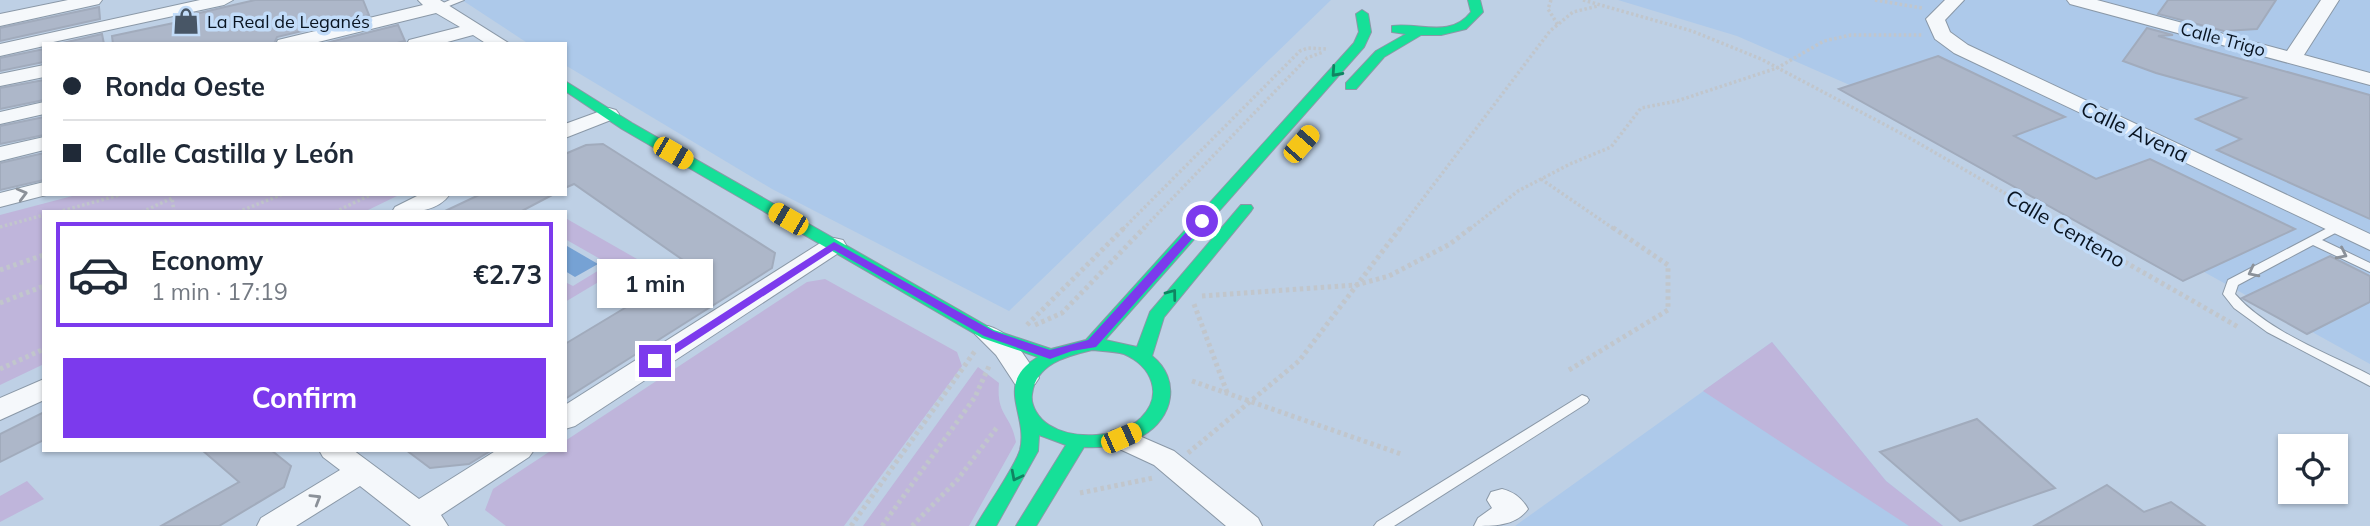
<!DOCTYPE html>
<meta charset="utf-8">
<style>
body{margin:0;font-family:Mulish,sans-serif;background:#f2f2f3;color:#1f2937;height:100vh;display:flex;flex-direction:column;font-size:26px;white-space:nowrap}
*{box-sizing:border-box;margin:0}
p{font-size:23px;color:#747a83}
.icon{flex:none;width:38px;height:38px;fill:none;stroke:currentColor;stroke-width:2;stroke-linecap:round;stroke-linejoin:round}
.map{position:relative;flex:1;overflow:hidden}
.panel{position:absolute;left:42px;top:210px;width:525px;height:242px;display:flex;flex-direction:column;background:#fff;border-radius:0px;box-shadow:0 2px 5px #0004}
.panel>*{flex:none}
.guide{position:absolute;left:42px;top:42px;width:525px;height:154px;border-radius:0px;box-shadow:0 2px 5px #0004;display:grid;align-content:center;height:154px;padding:0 21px;background:#fff}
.tools{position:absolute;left:2278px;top:434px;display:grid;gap:14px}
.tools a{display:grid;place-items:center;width:70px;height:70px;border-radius:0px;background:#fff;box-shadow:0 2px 5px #0004;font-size:35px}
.end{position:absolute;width:32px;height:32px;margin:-16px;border:9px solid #7c3aed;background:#fff;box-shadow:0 0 0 4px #fff}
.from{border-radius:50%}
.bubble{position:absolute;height:49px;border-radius:0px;background:#fff;box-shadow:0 2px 5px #0004;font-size:23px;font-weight:700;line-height:49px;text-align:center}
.car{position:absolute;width:21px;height:42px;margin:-21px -10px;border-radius:9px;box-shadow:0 0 5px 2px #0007;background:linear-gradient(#f5c518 24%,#345 0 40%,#f5c518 0 76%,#345 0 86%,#f5c518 0)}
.guide b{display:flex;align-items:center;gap:24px;height:66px;font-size:26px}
.guide b+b{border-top:2px solid #e0e1e3}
.guide i{width:18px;height:18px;background:#1f2937}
ul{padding:12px 0 0;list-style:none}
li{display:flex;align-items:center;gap:21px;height:105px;margin:0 14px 10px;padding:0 7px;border:4px solid #e0e1e3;border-radius:0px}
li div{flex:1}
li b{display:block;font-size:26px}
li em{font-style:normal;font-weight:700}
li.active{border-color:#7c3aed}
li>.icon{width:63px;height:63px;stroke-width:1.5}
.button{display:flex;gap:14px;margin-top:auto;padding:14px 21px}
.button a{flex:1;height:80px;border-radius:0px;background:#7c3aed;color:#fff;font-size:28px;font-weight:700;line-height:80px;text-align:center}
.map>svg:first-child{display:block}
.built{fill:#adc9ea}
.green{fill:#bfb5db}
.water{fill:#76a2d4}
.building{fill:#adb7c9;stroke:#a1abbc;stroke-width:2}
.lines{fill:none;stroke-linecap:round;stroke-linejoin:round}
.lane-casing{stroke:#8a98a7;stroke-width:2}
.street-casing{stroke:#8a98a7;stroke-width:2}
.fast-casing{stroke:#8a98a7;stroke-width:2}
.path-far1{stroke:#c1c6cc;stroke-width:3.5;stroke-dasharray:2.5 2.5;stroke-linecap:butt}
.path{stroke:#c1c6cc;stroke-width:5;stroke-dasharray:3.5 3.5;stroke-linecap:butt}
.lane{fill:#f5f8fb;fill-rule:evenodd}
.street{fill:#f5f8fb;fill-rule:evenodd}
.fast{fill:#16e098;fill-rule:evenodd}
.oneway{stroke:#108462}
.oneway2{stroke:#8b9199}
.route{fill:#7c3aed}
.labels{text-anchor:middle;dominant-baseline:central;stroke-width:7;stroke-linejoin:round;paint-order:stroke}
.far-poi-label{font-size:18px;fill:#091421;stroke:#c2dcf9;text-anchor:start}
.far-street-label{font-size:18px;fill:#091421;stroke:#c2dcf9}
.street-label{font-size:21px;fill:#091421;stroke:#c2dcf9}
</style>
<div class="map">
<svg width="2370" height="526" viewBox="0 0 2370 526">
<rect width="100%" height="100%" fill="#bed0e5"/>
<g class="built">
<polygon points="462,0 1331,0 1009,311 772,189 565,65 565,44 529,44"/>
<polygon points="1618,0 2370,0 2370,364 1930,120 1737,36"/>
<polygon points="1772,342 1886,481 1943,526 1515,526"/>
</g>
<g class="green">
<polygon points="80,194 401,194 364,212 44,212 44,364 0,385 0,215"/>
<polygon points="567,219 637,259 565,302 565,282 573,286 609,264 565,239"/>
<polygon points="825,279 957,352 962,366 844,526 506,526 485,510 493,489 552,450 565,450 565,441 807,282"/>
<polygon points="1772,342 1886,481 1943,526 1909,526 1703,391"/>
<path d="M978 367 999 383C996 416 1011 414 1016 442L969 526H863Z"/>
<polygon points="27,481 44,499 0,522 0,496"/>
</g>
<polygon class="water" points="567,246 598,264 575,277 565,271"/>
<g class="building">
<polygon points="255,0 363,0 369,15 277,37 274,44 113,44 112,36 183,21 196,17 195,14"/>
<polygon points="2168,0 2276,0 2257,29 2224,31 2158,14"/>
<polygon points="99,7 100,19 0,41 0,28"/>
<polygon points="398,25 405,41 393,44 322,44"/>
<polygon points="2147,28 2173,35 2158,36 2370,95 2370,219 2217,150 2241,139 2196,119 2246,98 2156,73 2123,61"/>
<polygon points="102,34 104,44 58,44"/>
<polygon points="44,49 44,62 0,71 0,58"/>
<polygon points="1938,56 2065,117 2014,136 2096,179 2150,159 2295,229 2183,281 1839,89"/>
<polygon points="44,80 44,100 0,109 0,88"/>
<polygon points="44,117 44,135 0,144 0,126"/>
<polygon points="603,144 775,253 772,268 565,399 565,344 693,267 574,184 565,188 565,154 586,145"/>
<polygon points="44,153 44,180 0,190 0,163"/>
<polygon points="481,194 554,194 520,212 443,212"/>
<polygon points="2330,256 2370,276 2370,302 2307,334 2242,298"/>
<polygon points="44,412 44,440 0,462 0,434"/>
<polygon points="1977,419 2055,488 1960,521 1880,452"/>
<polygon points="202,450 271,450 291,466 284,487 219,526 161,526 239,482"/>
<polygon points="406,450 492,450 469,464 430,468"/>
<polygon points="2107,485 2144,512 2171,502 2205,526 2034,526"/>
</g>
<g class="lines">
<defs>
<g id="lane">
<polygon points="450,0 464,0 439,10 434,7"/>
<path d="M2337 223 2341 224 2343 227 2341 230 2322 240 2370 263V272L2313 245 2238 285 2235 294C2267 331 2327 353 2370 375V386L2267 332 2234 308 2223 294 2228 280Z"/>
<polygon points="1582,395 1587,397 1589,400 1587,403 1394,526 1374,526 1377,522"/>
</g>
<g id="street">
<polygon points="68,0 102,0 99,4 0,26 0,14"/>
<polygon points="200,0 233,0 224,5 44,44 44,46 0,56 0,44"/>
<polygon points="418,0 440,0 510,44 487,44 473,35 440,44 407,44 409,40 460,27 436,13 310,44 276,44 278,40 423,5"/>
<polygon points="1945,0 1964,0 1945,20 1950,32 1968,45 2370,234 2370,250 1954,53 1935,39 1926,19"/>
<polygon points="2067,0 2097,0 2287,51 2321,0 2339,0 2304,55 2370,73 2370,85 2070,4"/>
<polygon points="44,65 44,77 0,86 0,74"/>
<polygon points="44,102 44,114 0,124 0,112"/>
<polygon points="609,108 616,110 619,114 616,118 565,138 565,124"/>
<polygon points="44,137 44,150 0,161 0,147"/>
<polygon points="44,182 44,194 50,194 0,207 0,193"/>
<path d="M421 194H450C437 213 412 212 392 212L395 207Z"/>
<polygon points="834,238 843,240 846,245 843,250 575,426 565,429 565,405 825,240"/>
<path d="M988 326C1012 332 1026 358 1039 378L1035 384 1025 387 1015 384 996 355 975 334 979 328Z"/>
<polygon points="44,379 44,400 0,420 0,398"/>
<polygon points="1121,428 1174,451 1258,518 1262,526 1226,526 1154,465 1111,445 1107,438 1111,431"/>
<polygon points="319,450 353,450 419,499 497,450 534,450 529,457 441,515 448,526 411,526 360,486 296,526 257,526 261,518 340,470 323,457"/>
<path d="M1502 489C1514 492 1522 498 1528 509 1516 526 1495 526 1474 526L1478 518 1492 508 1487 500 1491 492Z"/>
</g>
<g id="fast">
<path d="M1468 0H1480L1483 12 1466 29 1441 35H1421L1384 57 1356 89H1346V83L1376 51 1406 34 1392 32V26C1419 22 1450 39 1471 12Z"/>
<path d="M1362 10 1368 14 1371 32 1364 47 1105 340 1137 347 1150 312 1241 205H1251L1253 208 1251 211 1164 317 1152 356C1181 379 1174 418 1142 436 1124 446 1103 448 1084 447L1036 526H1016L1066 445 1039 435 1038 451 996 526H976C986 508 1015 467 1020 450 1029 414 993 384 1038 357L982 338 622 129 565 91V81L632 123 994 330 1051 349 1086 340 1354 43 1359 32 1356 14ZM1092 350C1102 351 1114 351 1124 354 1152 366 1164 395 1141 418 1120 438 1074 441 1049 425 1039 419 1030 406 1032 394 1036 364 1066 356 1092 350Z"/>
</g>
</defs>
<use href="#lane" class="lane-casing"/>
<use href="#street" class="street-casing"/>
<use href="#fast" class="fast-casing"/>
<g class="path-far1">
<polyline points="1551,0 1548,9 1558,25"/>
<polyline points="1583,0 1692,31 1761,59 1908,137 2067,229"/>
<polyline points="1875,0 1922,8"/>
<polyline points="1541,179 1614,229"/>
<polyline points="58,212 123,194"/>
<polyline points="142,212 172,198 174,212"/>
<polyline points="238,212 283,194"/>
<polyline points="335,212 372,194"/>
<polyline points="0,227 44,215"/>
<polyline points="1123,229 1300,51 1308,48 1327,49"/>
<polyline points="1143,229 1307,58 1323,52"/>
<polyline points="1400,229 1550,31 1573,12 1598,6"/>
<polyline points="1470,229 1518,191 1570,164 1611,147 1641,108 1677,101 1777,68 1824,41 1851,35 1923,35"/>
</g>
<g class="path">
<polyline points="2064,227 2240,328"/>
<polyline points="0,270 44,255"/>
<polyline points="1202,296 1356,285 1389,276 1450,244 1472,227"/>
<polyline points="0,303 44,286"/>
<polyline points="1194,304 1228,395"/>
<polyline points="1027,325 1125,227"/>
<polyline points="1035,325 1062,313 1145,227"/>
<polyline points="0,369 44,349"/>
<polyline points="1569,370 1668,310 1668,265 1612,227"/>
<polyline points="1192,381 1401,454"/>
<polyline points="1188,453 1299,361 1401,227"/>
<polyline points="1080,493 1153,478"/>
<polyline points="851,526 975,351"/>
<polyline points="882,526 975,397 990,364"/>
<polyline points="912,526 958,479 998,426"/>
</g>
<use href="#lane" class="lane"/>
<use href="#street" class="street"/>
<use href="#fast" class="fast"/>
</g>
<defs><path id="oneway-chevron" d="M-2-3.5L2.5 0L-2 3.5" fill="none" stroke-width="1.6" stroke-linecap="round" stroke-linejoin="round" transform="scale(1.75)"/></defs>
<g class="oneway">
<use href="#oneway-chevron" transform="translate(1336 72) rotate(132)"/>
<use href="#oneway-chevron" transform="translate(1172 294) rotate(-53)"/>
<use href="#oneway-chevron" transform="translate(1016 476) rotate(117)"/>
</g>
<g class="oneway2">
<use href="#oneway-chevron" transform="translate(22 194) rotate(-15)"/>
<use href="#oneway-chevron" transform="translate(2342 254) rotate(26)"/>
<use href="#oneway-chevron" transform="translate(2253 272) rotate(153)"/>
<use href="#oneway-chevron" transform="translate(316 499) rotate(-31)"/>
</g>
<polygon class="route" points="1199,218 1208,221 1096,347 1072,351 1050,359 984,336 834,250 659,364 655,366 649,361 834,242 993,331 1050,350 1088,340"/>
<defs>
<symbol id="shop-bare" viewBox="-9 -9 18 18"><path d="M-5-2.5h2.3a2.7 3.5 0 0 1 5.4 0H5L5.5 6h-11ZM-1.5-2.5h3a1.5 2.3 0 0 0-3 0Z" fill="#485666" stroke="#c2dcf9" stroke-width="2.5" paint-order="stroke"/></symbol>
</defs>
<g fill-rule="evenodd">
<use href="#shop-bare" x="167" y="2" width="38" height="38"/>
</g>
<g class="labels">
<g class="far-poi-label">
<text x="207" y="21">La Real de Leganés</text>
</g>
<g class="far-street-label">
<text transform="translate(2223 39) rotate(15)">Calle Trigo</text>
</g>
<g class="street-label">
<text transform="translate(2135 131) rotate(25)">Calle Avena</text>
<text transform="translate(2066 228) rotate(30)">Calle Centeno</text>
</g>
</g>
</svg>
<div class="tools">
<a><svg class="icon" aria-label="locate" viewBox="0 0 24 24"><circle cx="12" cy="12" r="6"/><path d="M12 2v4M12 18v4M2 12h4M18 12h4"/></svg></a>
</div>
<i class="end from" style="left:1202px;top:221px"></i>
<i class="end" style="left:655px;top:361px"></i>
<div class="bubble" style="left:597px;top:259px;width:116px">1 min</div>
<i class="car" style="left:1301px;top:144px;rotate:41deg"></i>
<i class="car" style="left:673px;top:153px;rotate:120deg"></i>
<i class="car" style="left:788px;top:219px;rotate:300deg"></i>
<i class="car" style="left:1121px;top:438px;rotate:66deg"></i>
<div class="guide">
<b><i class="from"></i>Ronda Oeste</b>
<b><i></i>Calle Castilla y León</b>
</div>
<section class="panel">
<ul>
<li class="active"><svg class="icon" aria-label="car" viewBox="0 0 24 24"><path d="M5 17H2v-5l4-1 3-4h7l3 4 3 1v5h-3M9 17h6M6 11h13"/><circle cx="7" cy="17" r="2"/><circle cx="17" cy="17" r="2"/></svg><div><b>Economy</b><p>1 min · 17:19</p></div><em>€2.73</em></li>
</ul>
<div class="button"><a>Confirm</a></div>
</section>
</div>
